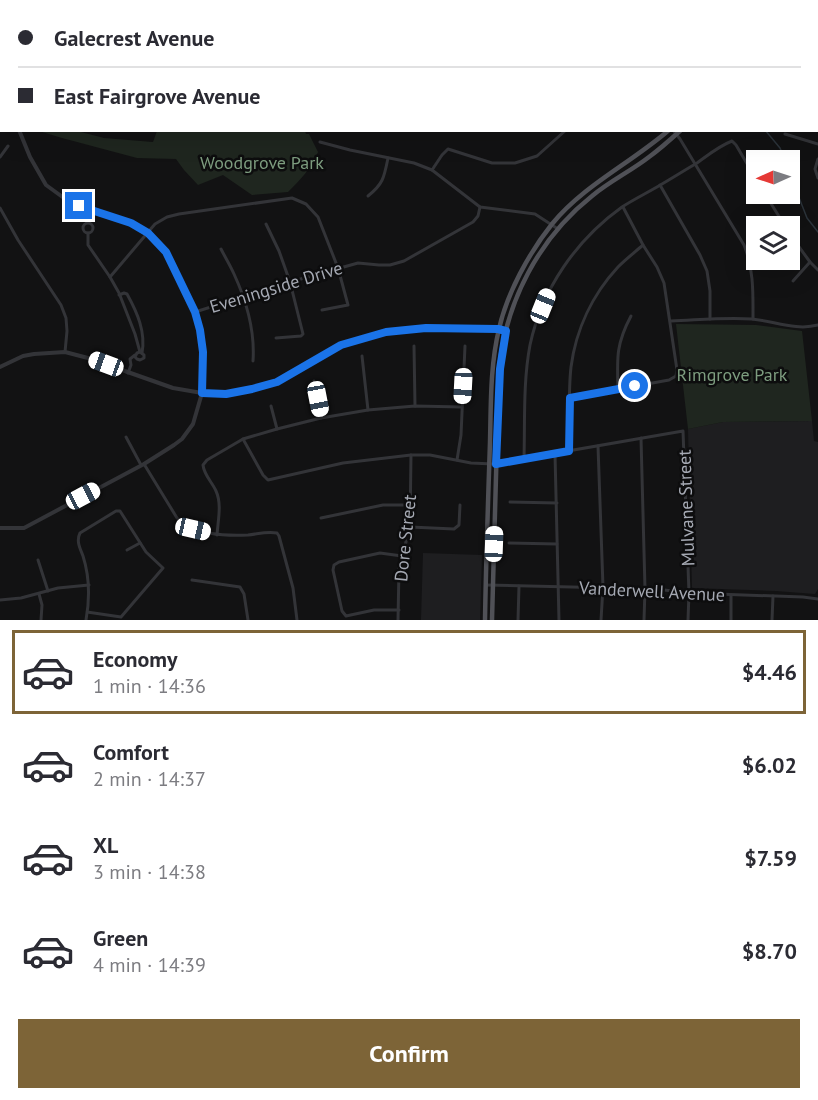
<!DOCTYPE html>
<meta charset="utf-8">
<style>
body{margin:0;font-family:"PT Sans",sans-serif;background:#f2f2f3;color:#2b2b33;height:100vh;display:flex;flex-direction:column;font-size:22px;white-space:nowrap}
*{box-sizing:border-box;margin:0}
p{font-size:20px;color:#7c7c81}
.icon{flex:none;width:33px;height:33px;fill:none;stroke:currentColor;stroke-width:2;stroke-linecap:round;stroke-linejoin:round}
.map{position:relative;height:620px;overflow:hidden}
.sheet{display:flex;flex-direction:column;background:#fff;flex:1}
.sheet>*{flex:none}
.hud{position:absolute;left:0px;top:0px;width:819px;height:132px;box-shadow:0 6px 24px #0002;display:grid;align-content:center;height:132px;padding:0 18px;background:#fff}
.needle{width:39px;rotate:267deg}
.controls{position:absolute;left:746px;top:150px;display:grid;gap:12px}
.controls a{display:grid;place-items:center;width:54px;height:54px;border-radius:0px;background:#fff;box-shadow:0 6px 24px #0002;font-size:30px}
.end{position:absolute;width:27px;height:27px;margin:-14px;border:8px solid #1a73e8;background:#fff;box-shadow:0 0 0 3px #fff}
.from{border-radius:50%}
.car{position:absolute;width:18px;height:36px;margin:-18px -9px;border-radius:8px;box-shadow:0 0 4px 2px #0007;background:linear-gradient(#fff 24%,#345 0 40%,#fff 0 76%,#345 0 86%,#fff 0)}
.hud b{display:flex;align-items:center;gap:21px;height:57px;font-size:22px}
.hud b+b{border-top:2px solid #e1e1e2}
.hud i{width:15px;height:15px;background:#2b2b33}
ul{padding:10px 0 0;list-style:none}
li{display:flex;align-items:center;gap:18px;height:84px;margin:0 12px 9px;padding:0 6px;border:3px solid transparent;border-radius:0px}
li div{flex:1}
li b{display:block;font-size:22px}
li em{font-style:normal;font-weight:600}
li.selected{border-color:#7d6437}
li>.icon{width:54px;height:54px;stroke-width:1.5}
.action{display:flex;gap:12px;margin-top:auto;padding:12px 18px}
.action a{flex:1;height:69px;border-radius:0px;background:#7d6437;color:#fff;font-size:24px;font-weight:600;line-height:69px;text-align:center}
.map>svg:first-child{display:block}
.built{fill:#1e1e20}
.green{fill:#1f261f}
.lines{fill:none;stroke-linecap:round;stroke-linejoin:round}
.stream{stroke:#2c343b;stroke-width:1.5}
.minor{stroke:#333438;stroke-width:3}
.tertiary{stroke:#333438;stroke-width:4}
.primary{stroke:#505157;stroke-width:4.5}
.route{stroke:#1a73e8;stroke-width:8}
.labels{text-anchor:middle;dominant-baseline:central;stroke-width:5;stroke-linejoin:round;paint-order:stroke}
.park-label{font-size:18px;fill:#7d9c7f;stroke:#0d0d0e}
.street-label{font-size:18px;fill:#a5a9b3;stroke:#0d0d0e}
</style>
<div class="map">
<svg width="818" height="620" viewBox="0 0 818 620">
<rect width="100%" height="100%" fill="#121213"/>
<g class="built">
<polygon points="642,0 759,0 758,2 642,2"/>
<polygon points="812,421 814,441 818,442 818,589 815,594 776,591 692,588 688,429 723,422"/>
<polygon points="423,553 482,555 480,620 421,620"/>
</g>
<g class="green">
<path d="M39 131H77L104 138 153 142 157 131H305L306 134H309L318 152C312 168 300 180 288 192L252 195 223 175 198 185 184 170 176 159 137 158 62 138Z"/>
<polygon points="676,324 756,325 802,331 812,421 723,422 688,429"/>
</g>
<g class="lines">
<g class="stream">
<polyline points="765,130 780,148 785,160"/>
<polyline points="789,172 807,218 818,232"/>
</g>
<g class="minor">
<polyline points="305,0 305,2"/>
<polyline points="0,47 2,46"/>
<path d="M673 130 680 139 744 245C754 270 753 293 753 319"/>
<polyline points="785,134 818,144"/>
<polyline points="320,142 350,150 414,163 432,170 480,207 535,214 558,229"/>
<polyline points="0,157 8,146"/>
<polyline points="818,159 815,169 818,178"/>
<polyline points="432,170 442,155 448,149 492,163 515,163 537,156 566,130"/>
<polyline points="660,185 700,255 707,271 710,291 710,319"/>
<polyline points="765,194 785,226"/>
<path d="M368 196C383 184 384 178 388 158"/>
<polyline points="0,208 18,240 61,305 66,318 67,331 65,352"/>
<circle cx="88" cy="228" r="5"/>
<polyline points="266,224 279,251 290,282 303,334 301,336 276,338"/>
<polyline points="88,233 88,245 110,277 119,293 135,334 140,352 144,355 144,358 140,360 137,359 135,357 137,353 140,352"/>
<polyline points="789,233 810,262 818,270"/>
<path d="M221 249C225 257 230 265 234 274 246 300 255 332 253 361"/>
<polyline points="110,277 155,224 167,217 179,214 292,198 306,204 318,217 338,268 348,305 322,310"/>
<polyline points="793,281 810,262"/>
<path d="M119 295 124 293 127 294C137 312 146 332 142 353"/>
<polyline points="195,312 290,282 358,263 379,265 390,265 404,261 473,222 478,216 480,207"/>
<path d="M671 321C698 320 725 317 752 319 774 321 796 331 818 325"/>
<polyline points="414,346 415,406"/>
<polyline points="362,356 368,410"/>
<polyline points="128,373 131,365 130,359 135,355"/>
<polyline points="314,381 321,418"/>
<path d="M618 389C617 358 616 344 631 316"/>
<polyline points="570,398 669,380 676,376 677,370 664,283 657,267 643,245 623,207"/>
<polyline points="271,406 277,429"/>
<polyline points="126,437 141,465"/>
<polyline points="641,438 645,589 644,620"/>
<polyline points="243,439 263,475 268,480 343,463 411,455 430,455 471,463 493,464 683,431 689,593 688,620"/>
<polyline points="598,446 603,587 601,620"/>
<path d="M569 451C570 423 568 394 571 367 576 329 593 294 618 267 626 259 635 252 643 245"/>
<polyline points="555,454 559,620"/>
<path d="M524 459C525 421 523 382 530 345 542 289 576 240 622 207 634 199 649 192 662 184 674 177 685 170 697 163 708 155 719 146 732 141L736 145 756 179"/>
<polyline points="457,460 461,435 465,346"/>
<path d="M144 464 177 518C195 535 224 536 248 535 258 534 267 531 277 533L279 536 293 588 297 620"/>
<polyline points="510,502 557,503"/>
<polyline points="321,518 383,505 410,505"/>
<polyline points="410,527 454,529 459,525 460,505"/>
<path d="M217 535C218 520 222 504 216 491 212 482 204 475 203 465L207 460 243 439 277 429 321 418 368 410 415 406 462 407"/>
<polyline points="509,543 557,544"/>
<polyline points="127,550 140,543"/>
<polyline points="38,560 48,591"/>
<polyline points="192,580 240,587 244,594 248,620"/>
<polyline points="486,585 656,589 689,593 803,597 818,599"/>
<polyline points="39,594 42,605 41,620"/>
<polyline points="0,600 21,598 58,588 89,585"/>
<polyline points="399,610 374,610 346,616 342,611 333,570 334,565 339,562 380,553 402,556"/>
<path d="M86 620C90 598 90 578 83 556 80 548 76 541 80 533L116 511H120L146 552 163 568 121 617 87 612"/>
<polyline points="398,620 399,568 410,527 411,455"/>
<polyline points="518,620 519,586"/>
<polyline points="731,620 731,595"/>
<polyline points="772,620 773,596"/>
</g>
<g class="tertiary">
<polyline points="0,102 2,104"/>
<polyline points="0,367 23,356 34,354 65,352 88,358 173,388 202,393 226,394 252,389 277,382 341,345 385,332 426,328 498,329 506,331"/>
<polyline points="0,528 24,528 144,464 174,445 182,439 193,424 202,393 203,352 200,330 195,312 166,252 148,233 131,223 79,206 68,201 46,185 30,157 19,130"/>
</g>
<g class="primary">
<polyline points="134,0 141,2"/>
<polyline points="173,0 181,2"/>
<polyline points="529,0 537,2"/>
<polyline points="334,2 354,0"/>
<polyline points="758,2 759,0"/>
<polyline points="767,2 768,0"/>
<path d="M485 620C486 561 488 502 490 442 491 405 490 366 499 329 507 293 529 253 552 224 584 185 631 163 669 130"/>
<path d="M492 620 499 369C506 301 539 238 592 196 610 181 631 171 649 157 660 149 670 140 681 130"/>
</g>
</g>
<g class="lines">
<polyline class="route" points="79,206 131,223 148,233 166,252 195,312 200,330 203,352 202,393 226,394 252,389 277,382 341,345 386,332 426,328 498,329 506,331 500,369 496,464 569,451 570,398 635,386"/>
</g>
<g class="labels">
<g class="park-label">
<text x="262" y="162">Woodgrove Park</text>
<text x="732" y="374">Rimgrove Park</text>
</g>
<g class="street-label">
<text transform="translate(276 287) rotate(-17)">Eveningside Drive</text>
<text transform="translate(686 508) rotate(-92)">Mulvane Street</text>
<text transform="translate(405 538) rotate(-84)">Dore Street</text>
<text transform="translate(652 591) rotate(3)">Vanderwell Avenue</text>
</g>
</g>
</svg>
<div class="controls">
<a><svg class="needle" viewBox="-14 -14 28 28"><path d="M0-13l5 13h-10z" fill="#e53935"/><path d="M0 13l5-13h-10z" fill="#7c7c81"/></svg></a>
<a><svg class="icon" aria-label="layers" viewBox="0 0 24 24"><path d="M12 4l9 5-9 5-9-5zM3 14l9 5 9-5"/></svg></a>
</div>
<i class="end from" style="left:635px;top:386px"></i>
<i class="end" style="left:79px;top:206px"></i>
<i class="car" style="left:543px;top:306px;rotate:22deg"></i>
<i class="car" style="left:106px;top:364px;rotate:290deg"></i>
<i class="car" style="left:463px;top:386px;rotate:183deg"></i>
<i class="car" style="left:318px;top:399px;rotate:169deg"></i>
<i class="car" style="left:83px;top:496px;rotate:62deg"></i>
<i class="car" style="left:193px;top:529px;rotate:103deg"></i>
<i class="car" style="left:494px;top:544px;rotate:2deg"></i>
<div class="hud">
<b><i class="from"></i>Galecrest Avenue</b>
<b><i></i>East Fairgrove Avenue</b>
</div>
</div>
<section class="sheet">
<ul>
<li class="selected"><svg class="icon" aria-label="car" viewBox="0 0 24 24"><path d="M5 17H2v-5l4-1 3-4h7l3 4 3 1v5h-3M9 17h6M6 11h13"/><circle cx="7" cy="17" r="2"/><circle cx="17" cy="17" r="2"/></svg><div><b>Economy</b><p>1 min · 14:36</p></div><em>$4.46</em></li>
<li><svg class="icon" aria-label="car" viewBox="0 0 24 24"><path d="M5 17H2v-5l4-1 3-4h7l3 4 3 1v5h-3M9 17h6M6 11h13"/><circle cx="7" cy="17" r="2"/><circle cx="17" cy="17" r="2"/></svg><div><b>Comfort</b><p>2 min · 14:37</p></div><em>$6.02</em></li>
<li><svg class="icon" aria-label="car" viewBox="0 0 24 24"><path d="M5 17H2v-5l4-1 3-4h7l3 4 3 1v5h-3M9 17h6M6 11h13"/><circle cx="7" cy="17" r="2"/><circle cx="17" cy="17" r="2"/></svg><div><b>XL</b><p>3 min · 14:38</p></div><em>$7.59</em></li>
<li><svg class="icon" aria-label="car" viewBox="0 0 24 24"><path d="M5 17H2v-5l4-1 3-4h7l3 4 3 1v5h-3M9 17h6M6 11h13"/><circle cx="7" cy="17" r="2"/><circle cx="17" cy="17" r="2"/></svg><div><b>Green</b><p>4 min · 14:39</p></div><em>$8.70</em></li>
</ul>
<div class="action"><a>Confirm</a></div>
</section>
